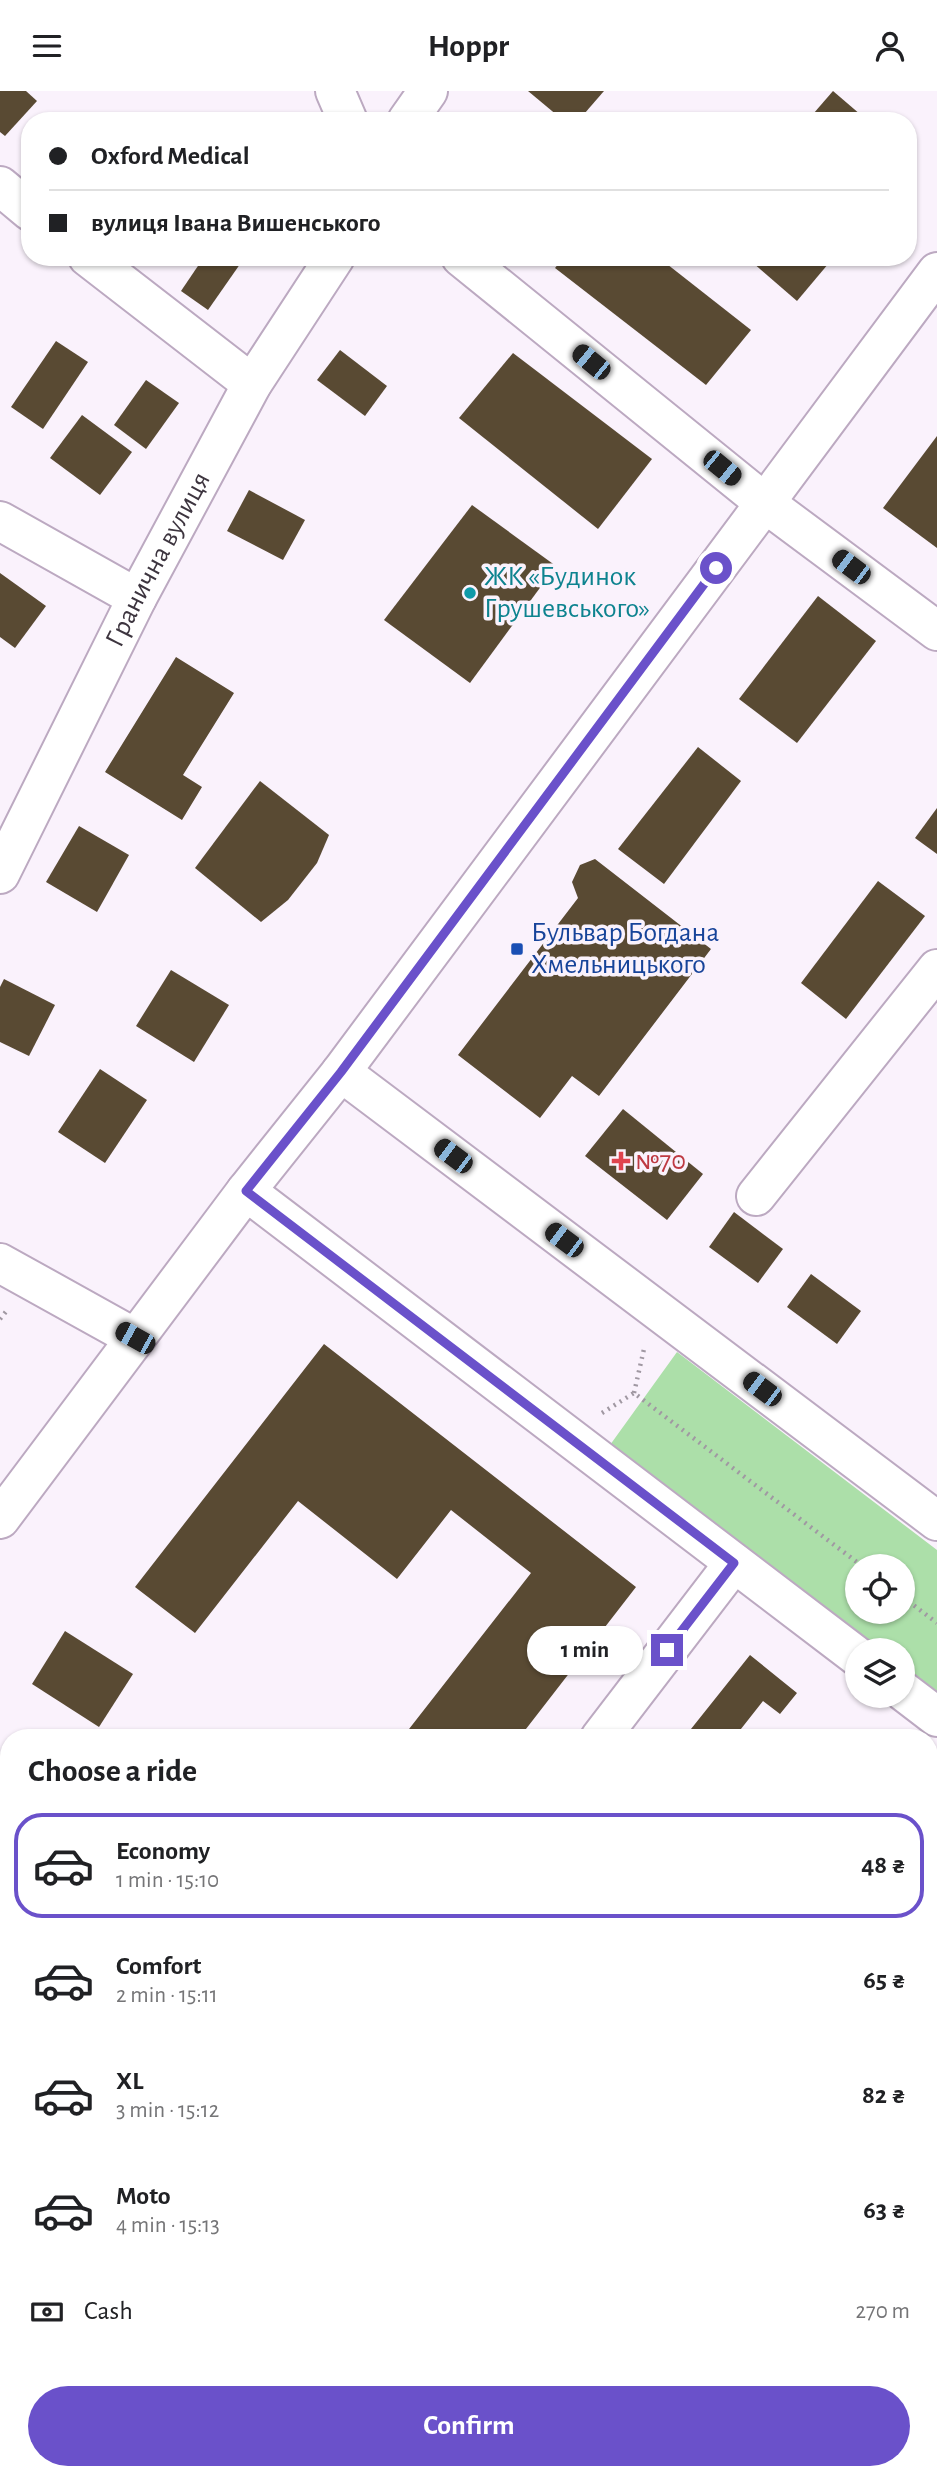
<!DOCTYPE html>
<meta charset="utf-8">
<style>
body{margin:0;font-family:"Alegreya Sans",sans-serif;background:#f2f2f2;color:#202124;height:100vh;display:flex;flex-direction:column;font-size:26px;white-space:nowrap}
*{box-sizing:border-box;margin:0}
p{font-size:23px;color:#757577}
.icon{flex:none;width:38px;height:38px;fill:none;stroke:currentColor;stroke-width:2;stroke-linecap:round;stroke-linejoin:round}
.map{position:relative;flex:1;overflow:hidden}
.sheet{position:absolute;left:0px;top:1638px;width:938px;height:751px;display:flex;flex-direction:column;background:#fff;border-radius:28px 28px 0 0;box-shadow:0 2px 5px #0004}
.sheet>*{flex:none}
.top-card{position:absolute;left:21px;top:21px;width:896px;height:154px;border-radius:28px;box-shadow:0 2px 5px #0004;display:grid;align-content:center;height:154px;padding:0 28px;background:#fff}
.controls{position:absolute;left:845px;top:1463px;display:grid;gap:14px}
.controls a{display:grid;place-items:center;width:70px;height:70px;border-radius:50%;background:#fff;box-shadow:0 2px 5px #0004;font-size:35px}
.end{position:absolute;width:32px;height:32px;margin:-16px;border:9px solid #6a51ca;background:#fff;box-shadow:0 0 0 4px #fff}
.from{border-radius:50%}
.bubble{position:absolute;height:49px;border-radius:24px;background:#fff;box-shadow:0 2px 5px #0004;font-size:23px;font-weight:700;line-height:49px;text-align:center}
.car{position:absolute;width:21px;height:42px;margin:-21px -10px;border-radius:9px;box-shadow:0 0 5px 2px #0007;background:linear-gradient(#222 24%,#8ab4d8 0 40%,#222 0 76%,#8ab4d8 0 86%,#222 0)}
.top-card b{display:flex;align-items:center;gap:24px;height:66px;font-size:26px}
.top-card b+b{border-top:2px solid #e0e0e0}
.top-card i{width:18px;height:18px;background:#202124}
ul{padding:0;list-style:none}
li{display:flex;align-items:center;gap:21px;height:105px;margin:0 14px 10px;padding:0 14px;border:4px solid transparent;border-radius:28px}
li div{flex:1}
li b{display:block;font-size:26px}
li em{font-style:normal;font-weight:700}
li.active{border-color:#6a51ca}
li>.icon{width:63px;height:63px;stroke-width:1.5}
h2{padding:0 28px;font-size:32px;line-height:84px}
.pay{display:flex;align-items:center;gap:18px;height:77px;padding:0 28px;font-size:26px}
.pay p{margin-inline-start:auto}
.primary-button{display:flex;gap:14px;margin-top:auto;padding:14px 28px}
.primary-button a{flex:1;height:80px;border-radius:42px;background:#6a51ca;color:#fff;font-size:28px;font-weight:700;line-height:80px;text-align:center}
header{display:flex;justify-content:space-between;align-items:center;height:91px;padding:0 28px;background:#fff;font-size:32px;font-weight:700}
.map>svg:first-child{display:block}
.green{fill:#acdfa9;fill-rule:evenodd}
.building{fill:#594a33}
.lines{fill:none;stroke-linecap:round;stroke-linejoin:round}
.minor-casing{stroke:#bca9c1;stroke-width:42}
.major-casing{stroke:#bca9c1;stroke-width:42}
.path{stroke:#a098a2;stroke-width:4.5;stroke-dasharray:2 5;stroke-linecap:butt}
.minor{stroke:#fff;stroke-width:38}
.major{stroke:#fff;stroke-width:38}
.route{stroke:#6a51ca;stroke-width:9}
.culture-dot{fill:#0f9aa8;stroke:#faf2fc;stroke-width:2.5}
.transit-dot{fill:#1a4fb4;stroke:#faf2fc;stroke-width:2.5}
.health-dot{fill:#e0444e;stroke:#faf2fc;stroke-width:2.5}
.labels{text-anchor:middle;dominant-baseline:central;stroke-width:7;stroke-linejoin:round;paint-order:stroke}
.street-label{font-size:28px;fill:#3d353f;stroke:#faf2fc}
.culture-label{font-size:28px;fill:#0d838f;stroke:#faf2fc;text-anchor:start}
.transit-label{font-size:28px;fill:#164399;stroke:#faf2fc;text-anchor:start}
.health-label{font-size:28px;fill:#be3a42;stroke:#faf2fc;text-anchor:start}
</style>
<header><svg class="icon" aria-label="menu" viewBox="0 0 24 24"><path d="M4 6h16M4 12h16M4 18h16"/></svg>Hoppr<svg class="icon" aria-label="person" viewBox="0 0 24 24"><circle cx="12" cy="8" r="4"/><path d="M4 21q1-7 8-7t8 7"/></svg></header>
<div class="map">
<svg width="937" height="2388" viewBox="0 0 937 2388">
<rect width="100%" height="100%" fill="#faf2fc"/>
<path class="green" d="M677 1261 937 1459V1602L903 1576V1559H881L610 1354ZM858 1475H903V1521H858Z"/>
<g class="building">
<polygon points="0,0 26,0 37,10 5,45 0,41"/>
<polygon points="528,0 604,0 578,30 564,30"/>
<polygon points="833,0 868,30 807,30"/>
<polygon points="204,166 245,166 208,219 181,200"/>
<polygon points="564,166 658,166 751,239 706,294 555,177"/>
<polygon points="756,166 834,166 797,210 752,171"/>
<polygon points="56,250 88,271 43,338 11,316"/>
<polygon points="340,259 387,295 365,325 317,289"/>
<polygon points="513,262 652,368 598,438 459,327"/>
<polygon points="146,289 179,312 146,358 114,334"/>
<polygon points="82,324 132,361 100,404 50,367"/>
<polygon points="937,345 937,457 883,417"/>
<polygon points="249,399 305,429 283,469 227,440"/>
<polygon points="472,414 556,475 470,592 384,529"/>
<polygon points="0,482 46,515 15,557 0,546"/>
<polygon points="818,505 876,550 797,652 739,608"/>
<polygon points="176,566 234,602 183,684 202,696 182,729 105,681"/>
<polygon points="698,656 741,690 664,793 618,758"/>
<polygon points="260,690 329,744 317,772 288,809 261,831 195,777"/>
<polygon points="937,717 937,763 915,747"/>
<polygon points="79,735 129,764 97,821 46,791"/>
<polygon points="595,768 711,858 599,1005 572,985 540,1027 458,964 578,807 572,791 580,774"/>
<polygon points="878,790 925,825 846,928 801,892"/>
<polygon points="171,879 229,914 194,971 136,935"/>
<polygon points="4,888 55,914 29,965 0,951 0,896"/>
<polygon points="100,978 147,1009 105,1072 58,1041"/>
<polygon points="623,1018 703,1083 667,1129 585,1065"/>
<polygon points="734,1121 783,1158 758,1192 709,1156"/>
<polygon points="811,1183 861,1220 837,1253 787,1216"/>
<polygon points="324,1253 636,1496 519,1647 402,1647 531,1482 451,1419 397,1488 298,1410 195,1542 135,1496"/>
<polygon points="65,1540 133,1583 99,1636 32,1593"/>
<polygon points="750,1564 797,1602 780,1623 763,1610 737,1643 742,1647 692,1647 687,1643"/>
<polygon points="9,1676 9,1729 0,1723 0,1679 5,1682"/>
<polygon points="929,1856 937,1862 937,1878 929,1888"/>
<polygon points="934,1919 937,1921 937,2000 929,1994 929,1925"/>
<polygon points="9,1942 9,2061 0,2073 0,1954"/>
<polygon points="929,2111 937,2117 937,2165 929,2176"/>
<polygon points="9,2189 9,2212 0,2205 0,2201"/>
<polygon points="189,2380 206,2380 200,2388"/>
<polygon points="309,2380 329,2380 340,2388 303,2388"/>
<polygon points="584,2380 664,2380 658,2388 578,2388"/>
<polygon points="869,2380 914,2380 907,2388 878,2388"/>
</g>
<g class="lines">
<defs>
<g id="minor">
<polyline points="335,0 348,30"/>
<polyline points="407,30 428,0"/>
<polyline points="0,95 30,120"/>
<polyline points="88,166 252,293"/>
<polyline points="461,166 765,412 937,540"/>
<polyline points="0,430 137,507"/>
<path id="s1" d="M0 783 137 507 252 293 335 166"/>
<polyline points="341,981 937,1430"/>
<polyline points="246,1100 858,1566"/>
<polyline points="756,1105 937,878"/>
<polyline points="0,1172 135,1247"/>
<polyline points="903,1600 937,1626"/>
<polyline points="600,1647 734,1472"/>
<polyline points="929,2080 937,2086"/>
<polyline points="0,2156 9,2144"/>
<polyline points="126,2380 137,2388"/>
<polyline points="778,2380 788,2388"/>
<polyline points="37,2388 43,2380"/>
<polyline points="711,2388 717,2380"/>
</g>
<polyline id="major" points="0,1428 246,1100 341,981 937,181"/>
</defs>
<use href="#minor" class="minor-casing"/>
<use href="#major" class="major-casing"/>
<g class="path">
<polyline points="0,1228 8,1218"/>
<polyline points="634,1302 644,1258"/>
<polyline points="602,1322 634,1302 862,1475"/>
<polyline points="903,1506 937,1532"/>
</g>
<use href="#minor" class="minor"/>
<use href="#major" class="major"/>
</g>
<g class="lines">
<polyline class="route" points="667,1559 734,1472 246,1100 341,981 716,477"/>
</g>
<circle class="culture-dot" cx="470" cy="502" r="7"/>
<rect class="transit-dot" x="510" y="851" width="14" height="14" rx="3.5"/>
<path class="health-dot" d="M617.5 1059.5h7v7h7v7h-7v7h-7v-7h-7v-7h7z"/>
<g class="labels">
<g class="street-label">
<text stroke="none"><textPath href="#s1" startOffset="352">Гранична вулиця</textPath></text>
</g>
<g class="culture-label">
<text x="484" y="486">ЖК «Будинок<tspan x="484" dy="32">Грушевського»</tspan></text>
</g>
<g class="transit-label">
<text x="531" y="842">Бульвар Богдана<tspan x="531" dy="32">Хмельницького</tspan></text>
</g>
<g class="health-label">
<text x="635" y="1070">№70</text>
</g>
</g>
</svg>
<div class="controls">
<a><svg class="icon" aria-label="locate" viewBox="0 0 24 24"><circle cx="12" cy="12" r="6"/><path d="M12 2v4M12 18v4M2 12h4M18 12h4"/></svg></a>
<a><svg class="icon" aria-label="layers" viewBox="0 0 24 24"><path d="M12 4l9 5-9 5-9-5zM3 14l9 5 9-5"/></svg></a>
</div>
<i class="end from" style="left:716px;top:477px"></i>
<i class="end" style="left:667px;top:1559px"></i>
<div class="bubble" style="left:527px;top:1535px;width:116px">1 min</div>
<i class="car" style="left:591px;top:271px;rotate:309deg"></i>
<i class="car" style="left:722px;top:377px;rotate:129deg"></i>
<i class="car" style="left:851px;top:476px;rotate:307deg"></i>
<i class="car" style="left:453px;top:1065px;rotate:307deg"></i>
<i class="car" style="left:564px;top:1149px;rotate:307deg"></i>
<i class="car" style="left:135px;top:1247px;rotate:299deg"></i>
<i class="car" style="left:762px;top:1298px;rotate:307deg"></i>
<div class="top-card">
<b><i class="from"></i>Oxford Medical</b>
<b><i></i>вулиця Івана Вишенського</b>
</div>
<section class="sheet">
<h2>Choose a ride</h2>
<ul>
<li class="active"><svg class="icon" aria-label="car" viewBox="0 0 24 24"><path d="M5 17H2v-5l4-1 3-4h7l3 4 3 1v5h-3M9 17h6M6 11h13"/><circle cx="7" cy="17" r="2"/><circle cx="17" cy="17" r="2"/></svg><div><b>Economy</b><p>1 min · 15:10</p></div><em>48 ₴</em></li>
<li><svg class="icon" aria-label="car" viewBox="0 0 24 24"><path d="M5 17H2v-5l4-1 3-4h7l3 4 3 1v5h-3M9 17h6M6 11h13"/><circle cx="7" cy="17" r="2"/><circle cx="17" cy="17" r="2"/></svg><div><b>Comfort</b><p>2 min · 15:11</p></div><em>65 ₴</em></li>
<li><svg class="icon" aria-label="car" viewBox="0 0 24 24"><path d="M5 17H2v-5l4-1 3-4h7l3 4 3 1v5h-3M9 17h6M6 11h13"/><circle cx="7" cy="17" r="2"/><circle cx="17" cy="17" r="2"/></svg><div><b>XL</b><p>3 min · 15:12</p></div><em>82 ₴</em></li>
<li><svg class="icon" aria-label="car" viewBox="0 0 24 24"><path d="M5 17H2v-5l4-1 3-4h7l3 4 3 1v5h-3M9 17h6M6 11h13"/><circle cx="7" cy="17" r="2"/><circle cx="17" cy="17" r="2"/></svg><div><b>Moto</b><p>4 min · 15:13</p></div><em>63 ₴</em></li>
</ul>
<div class="pay"><svg class="icon" aria-label="cash" viewBox="0 0 24 24"><path d="M3 7h18v10H3z"/><circle cx="12" cy="12" r="2"/></svg>Cash<p>270 m</p></div>
<div class="primary-button"><a>Confirm</a></div>
</section>
</div>
